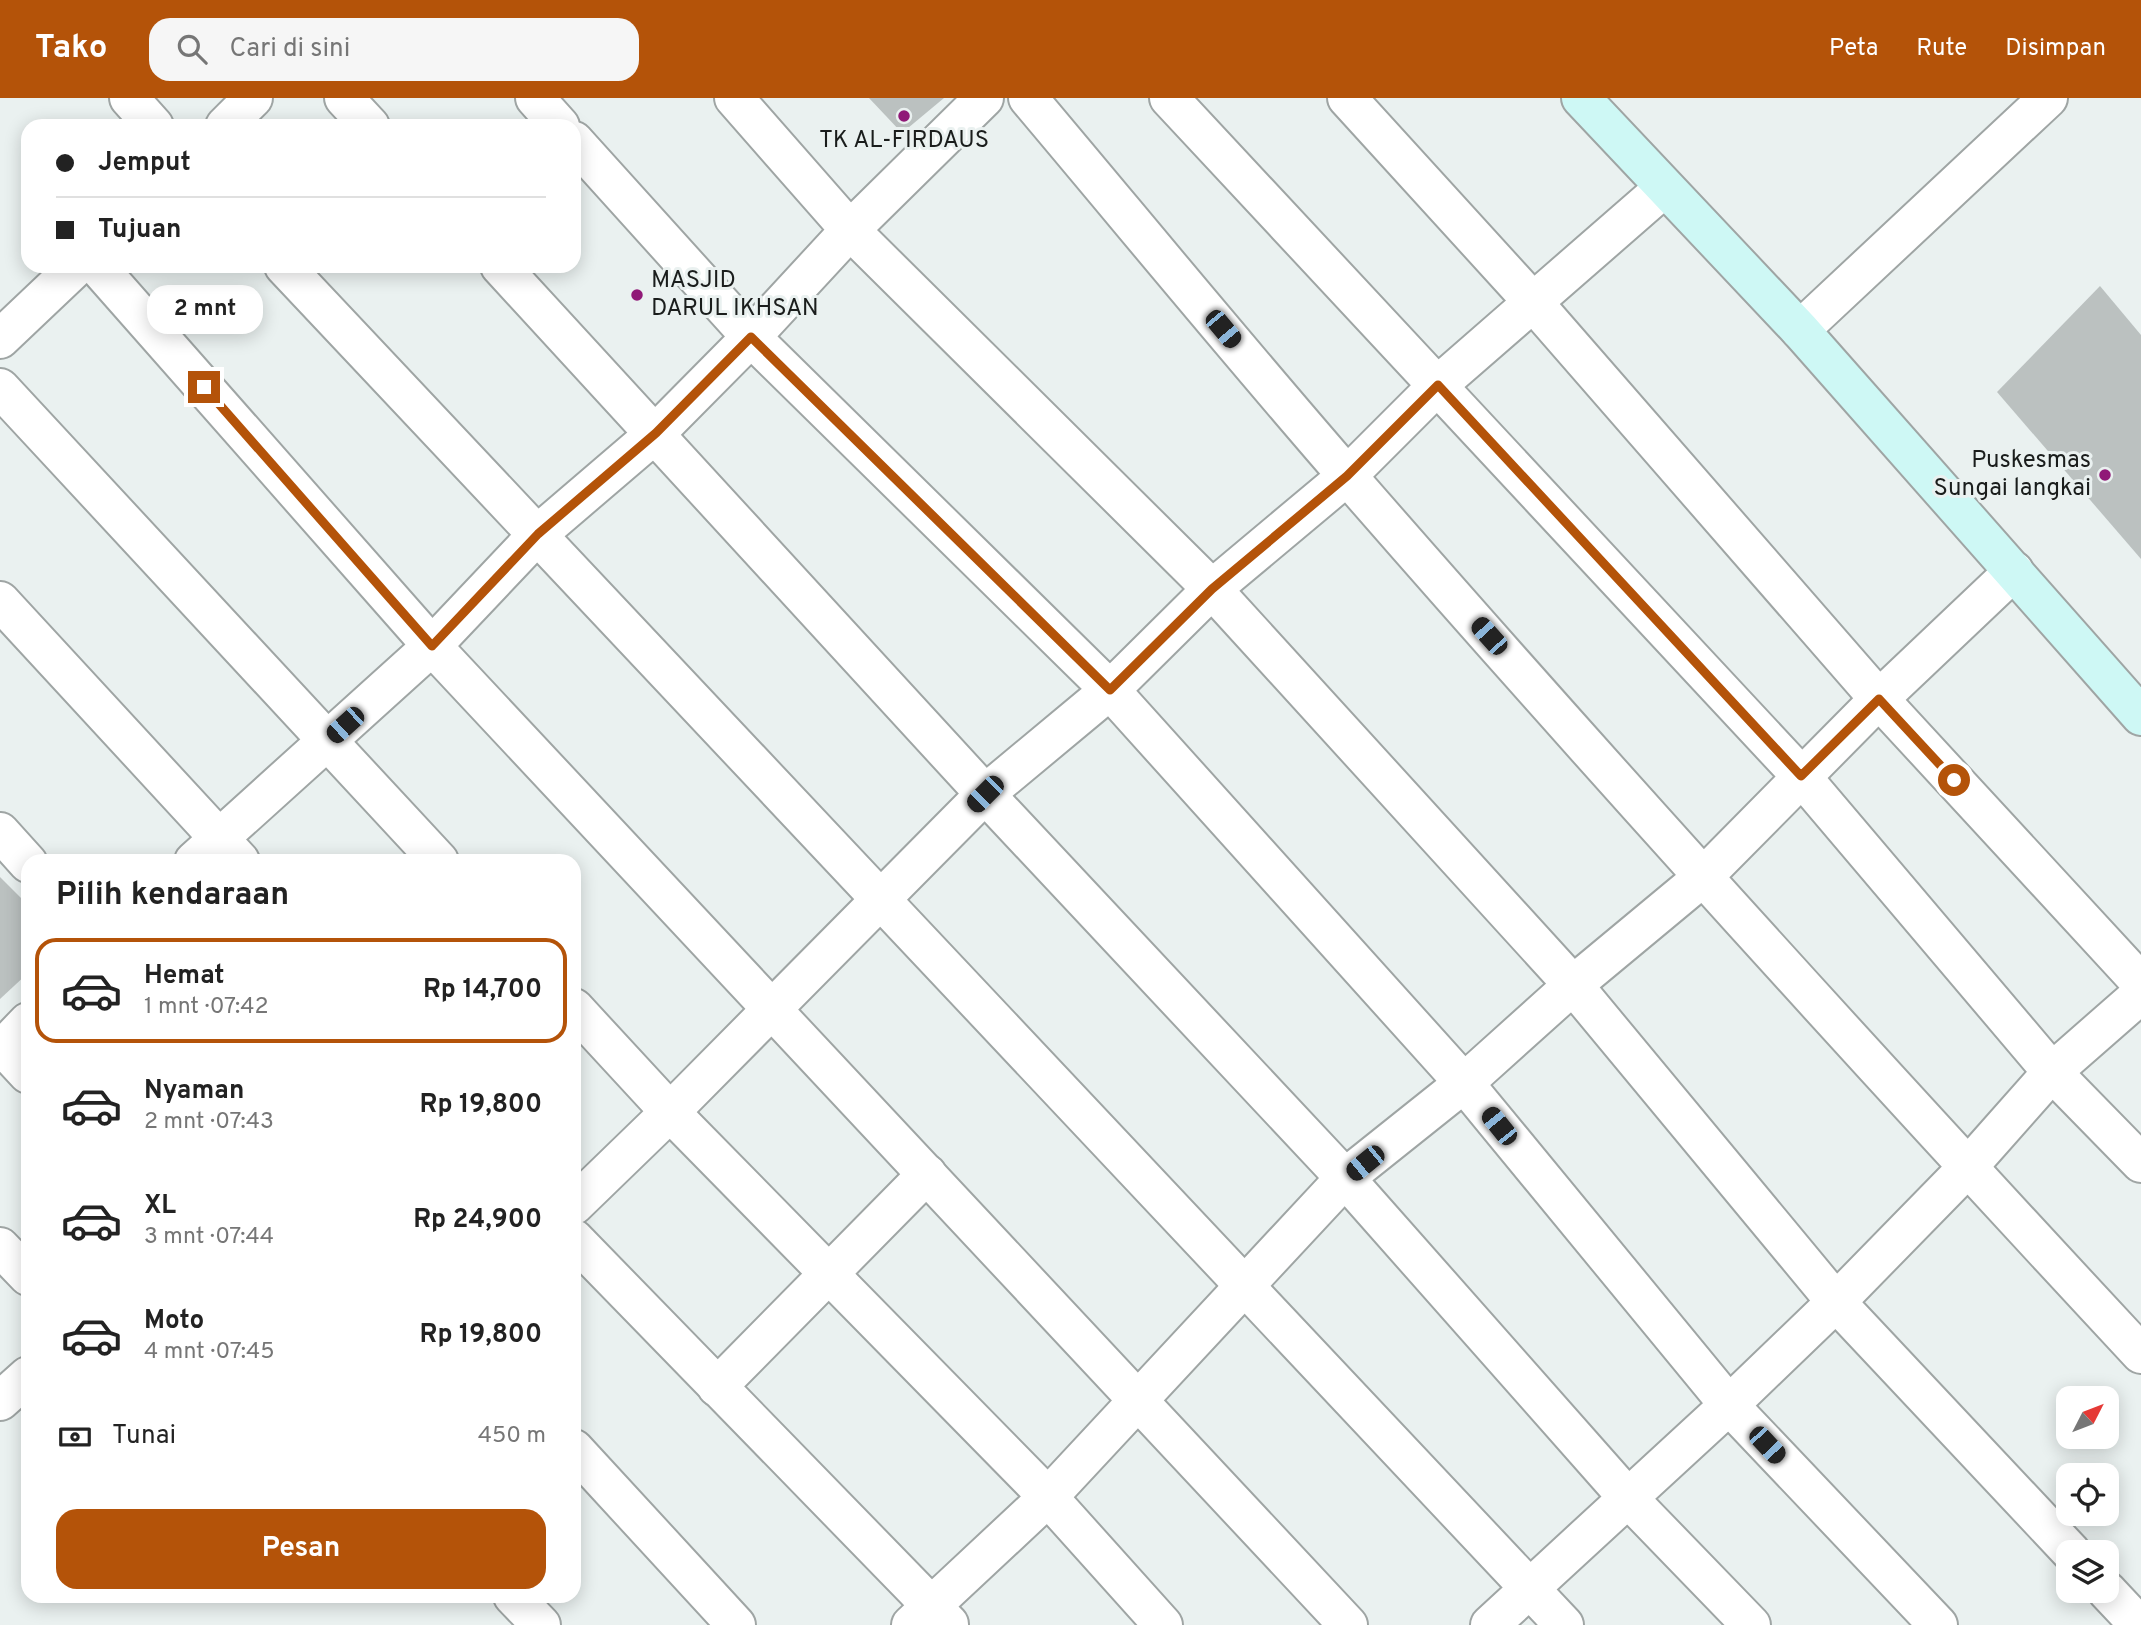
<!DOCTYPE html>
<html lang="id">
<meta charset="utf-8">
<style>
body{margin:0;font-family:Overpass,sans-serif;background:#f6f6f6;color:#222;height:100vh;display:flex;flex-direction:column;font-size:26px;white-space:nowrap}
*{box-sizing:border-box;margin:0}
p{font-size:23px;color:#767676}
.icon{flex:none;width:38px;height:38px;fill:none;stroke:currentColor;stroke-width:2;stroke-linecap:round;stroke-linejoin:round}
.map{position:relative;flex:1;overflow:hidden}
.sheet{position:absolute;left:21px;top:756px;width:560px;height:749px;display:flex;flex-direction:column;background:#fff;border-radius:21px;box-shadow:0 4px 18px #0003}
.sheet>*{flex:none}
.top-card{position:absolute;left:21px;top:21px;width:560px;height:154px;border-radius:21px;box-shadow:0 4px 18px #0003;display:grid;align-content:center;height:154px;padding:0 35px;background:#fff}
.needle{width:46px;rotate:48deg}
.controls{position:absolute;left:2056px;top:1288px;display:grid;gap:14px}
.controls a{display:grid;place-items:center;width:63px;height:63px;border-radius:14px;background:#fff;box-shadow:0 4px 18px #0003;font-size:35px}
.end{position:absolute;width:32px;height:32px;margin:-16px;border:9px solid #b45309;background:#fff;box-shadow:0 0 0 4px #fff}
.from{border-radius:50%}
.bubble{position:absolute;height:49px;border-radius:21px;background:#fff;box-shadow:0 4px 18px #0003;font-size:23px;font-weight:700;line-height:49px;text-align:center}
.car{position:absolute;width:21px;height:42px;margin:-21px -10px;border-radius:9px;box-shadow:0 0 5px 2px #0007;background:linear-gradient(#222 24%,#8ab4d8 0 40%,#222 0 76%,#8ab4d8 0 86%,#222 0)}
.top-card b{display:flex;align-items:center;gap:24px;height:66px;font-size:26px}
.top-card b+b{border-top:2px solid #e0e0e0}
.top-card i{width:18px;height:18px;background:#222}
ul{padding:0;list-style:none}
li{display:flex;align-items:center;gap:21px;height:105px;margin:0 14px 10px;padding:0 21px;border:4px solid transparent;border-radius:21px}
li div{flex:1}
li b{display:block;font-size:26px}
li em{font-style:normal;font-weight:700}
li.active{border-color:#b45309}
li>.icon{width:63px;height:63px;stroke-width:1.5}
h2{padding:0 35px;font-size:32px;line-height:84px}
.pay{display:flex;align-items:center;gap:18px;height:77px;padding:0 35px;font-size:26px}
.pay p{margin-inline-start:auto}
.button{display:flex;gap:14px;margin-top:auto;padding:14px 35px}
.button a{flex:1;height:80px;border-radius:21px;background:#b45309;color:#fff;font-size:28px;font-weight:700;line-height:80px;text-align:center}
header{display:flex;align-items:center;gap:42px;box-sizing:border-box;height:98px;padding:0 35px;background:#b45309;color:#fff}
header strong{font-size:33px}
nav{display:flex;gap:38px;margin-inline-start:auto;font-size:24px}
.search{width:490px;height:63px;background:#f6f6f6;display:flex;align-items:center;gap:18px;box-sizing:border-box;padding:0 24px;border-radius:21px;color:#767676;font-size:26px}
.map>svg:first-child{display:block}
.building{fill:#bbc1c0}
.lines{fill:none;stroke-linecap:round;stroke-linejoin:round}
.street-casing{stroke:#9fa5a4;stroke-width:42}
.secondary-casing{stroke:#9fa5a4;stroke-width:42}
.street{stroke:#fff;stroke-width:38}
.secondary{stroke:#cef8f5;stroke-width:38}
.route{stroke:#b45309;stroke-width:9}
.poi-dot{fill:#901977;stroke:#eaf1f0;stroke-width:2.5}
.labels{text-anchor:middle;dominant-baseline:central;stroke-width:6;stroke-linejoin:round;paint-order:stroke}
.poi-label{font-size:24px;fill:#1a1d1c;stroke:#eaf1f0}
</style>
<header>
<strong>Tako</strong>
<div class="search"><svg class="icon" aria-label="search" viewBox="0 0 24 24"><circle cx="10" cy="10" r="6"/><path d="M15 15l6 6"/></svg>Cari di sini</div>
<nav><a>Peta</a><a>Rute</a><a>Disimpan</a></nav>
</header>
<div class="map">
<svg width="2141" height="1527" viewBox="0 0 2141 1527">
<rect width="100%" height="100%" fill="#eaf1f0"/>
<g class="building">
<polygon points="869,0 944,0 902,35"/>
<polygon points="2100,188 2141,237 2141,461 1997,294"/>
<polygon points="0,779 28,807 28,875 0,901"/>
</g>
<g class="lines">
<defs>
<g id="street">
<polyline points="129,0 154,28"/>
<polyline points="344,0 370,28"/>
<polyline points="535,0 560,28"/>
<polyline points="984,0 850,132 1212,491 1573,887 1836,1204 2071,1454"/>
<path d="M1028 0C1135 127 1240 255 1349 380 1608 677 1873 968 2141 1256"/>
<polyline points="1169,0 1801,678 2052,974 2141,1065"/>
<polyline points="1347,0 1532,203 1879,601 2141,885"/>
<polyline points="225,28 253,0"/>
<polyline points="574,43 751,239 1110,592 1464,985 1729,1307 1938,1527"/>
<polyline points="97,168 432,548 1348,1527"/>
<polyline points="284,168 1564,1527"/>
<polyline points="500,168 985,696 1345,1080 1628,1400 1751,1527"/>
<polyline points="1800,232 2048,0"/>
<polyline points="0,241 77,168"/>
<polyline points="0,290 439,763"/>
<polyline points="0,503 240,763"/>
<polyline points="0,734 28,765"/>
<polyline points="194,763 432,548 538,436 656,335 751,239 850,132 734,0"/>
<polyline points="574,910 670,1014 1048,1399 1163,1527"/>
<polyline points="0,946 28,976"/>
<polyline points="0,953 28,924"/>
<polyline points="574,1107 670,1014 985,696 1110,592 1212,491 1347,378 1438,287 1664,90"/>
<polyline points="574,1141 949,1526"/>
<polyline points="0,1149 28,1178"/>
<polyline points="717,1289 927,1076"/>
<polyline points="0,1303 28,1278"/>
<polyline points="574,1351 736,1527"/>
<polyline points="2107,1493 2139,1527"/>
<polyline points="513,1498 541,1527"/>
<polyline points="911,1527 1048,1399 1345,1080 1464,985 1573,887 1703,779 1879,601 2014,473"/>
<polyline points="1490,1527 1729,1307 1836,1204 1967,1070 2052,974 2141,896"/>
</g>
<polyline id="secondary" points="1581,0 1800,232 2141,618"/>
</defs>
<use href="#street" class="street-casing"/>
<use href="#secondary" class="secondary-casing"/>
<use href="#street" class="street"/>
<use href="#secondary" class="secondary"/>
</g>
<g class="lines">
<polyline class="route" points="204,289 432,548 538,436 656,335 751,239 1110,592 1212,491 1347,378 1438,287 1801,678 1879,601 1954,682"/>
</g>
<g class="poi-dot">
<circle cx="904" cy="18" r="7"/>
<circle cx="637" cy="197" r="7"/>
<circle cx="2105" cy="377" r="7"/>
</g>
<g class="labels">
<g class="poi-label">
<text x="904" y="43">TK AL-FIRDAUS</text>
<text x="651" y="183" text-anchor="start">MASJID<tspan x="651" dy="28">DARUL IKHSAN</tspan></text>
<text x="2091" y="363" text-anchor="end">Puskesmas<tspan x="2091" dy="28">Sungai langkai</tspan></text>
</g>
</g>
</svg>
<div class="controls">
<a><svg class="needle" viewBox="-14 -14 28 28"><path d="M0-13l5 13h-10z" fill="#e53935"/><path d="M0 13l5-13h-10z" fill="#767676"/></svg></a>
<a><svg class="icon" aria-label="locate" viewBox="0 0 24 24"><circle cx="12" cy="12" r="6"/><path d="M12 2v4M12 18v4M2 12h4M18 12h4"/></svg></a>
<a><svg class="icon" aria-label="layers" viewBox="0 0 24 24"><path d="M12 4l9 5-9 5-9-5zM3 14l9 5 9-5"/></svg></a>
</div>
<i class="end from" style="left:1954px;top:682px"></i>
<i class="end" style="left:204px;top:289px"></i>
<div class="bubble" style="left:147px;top:187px;width:116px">2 mnt</div>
<i class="car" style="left:1223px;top:231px;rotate:140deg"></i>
<i class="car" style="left:1489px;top:538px;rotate:318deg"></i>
<i class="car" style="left:345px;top:627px;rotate:228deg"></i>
<i class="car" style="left:985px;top:696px;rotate:225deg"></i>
<i class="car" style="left:1499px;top:1028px;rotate:321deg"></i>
<i class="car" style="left:1365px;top:1065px;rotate:231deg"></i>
<i class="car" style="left:1767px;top:1347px;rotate:137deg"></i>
<div class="top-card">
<b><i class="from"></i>Jemput</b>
<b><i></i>Tujuan</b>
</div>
<section class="sheet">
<h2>Pilih kendaraan</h2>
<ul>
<li class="active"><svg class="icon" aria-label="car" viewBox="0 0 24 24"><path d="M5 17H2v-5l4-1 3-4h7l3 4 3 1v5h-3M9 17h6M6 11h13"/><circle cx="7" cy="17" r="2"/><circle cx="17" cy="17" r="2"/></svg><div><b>Hemat</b><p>1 mnt · 07:42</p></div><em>Rp 14,700</em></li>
<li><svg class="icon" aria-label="car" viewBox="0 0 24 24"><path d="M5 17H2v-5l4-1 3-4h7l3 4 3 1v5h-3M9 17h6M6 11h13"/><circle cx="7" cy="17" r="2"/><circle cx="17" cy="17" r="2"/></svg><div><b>Nyaman</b><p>2 mnt · 07:43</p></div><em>Rp 19,800</em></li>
<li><svg class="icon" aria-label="car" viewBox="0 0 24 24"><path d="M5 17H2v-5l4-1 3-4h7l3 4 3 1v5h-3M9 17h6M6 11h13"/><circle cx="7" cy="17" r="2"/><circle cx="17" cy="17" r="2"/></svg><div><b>XL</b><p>3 mnt · 07:44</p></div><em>Rp 24,900</em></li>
<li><svg class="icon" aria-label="car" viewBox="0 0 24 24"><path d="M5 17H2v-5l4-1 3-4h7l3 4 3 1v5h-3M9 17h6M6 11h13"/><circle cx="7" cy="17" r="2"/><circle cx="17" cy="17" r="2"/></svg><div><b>Moto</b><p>4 mnt · 07:45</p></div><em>Rp 19,800</em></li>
</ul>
<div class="pay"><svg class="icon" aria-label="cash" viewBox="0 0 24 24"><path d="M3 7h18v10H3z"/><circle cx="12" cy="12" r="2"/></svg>Tunai<p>450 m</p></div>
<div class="button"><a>Pesan</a></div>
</section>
</div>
